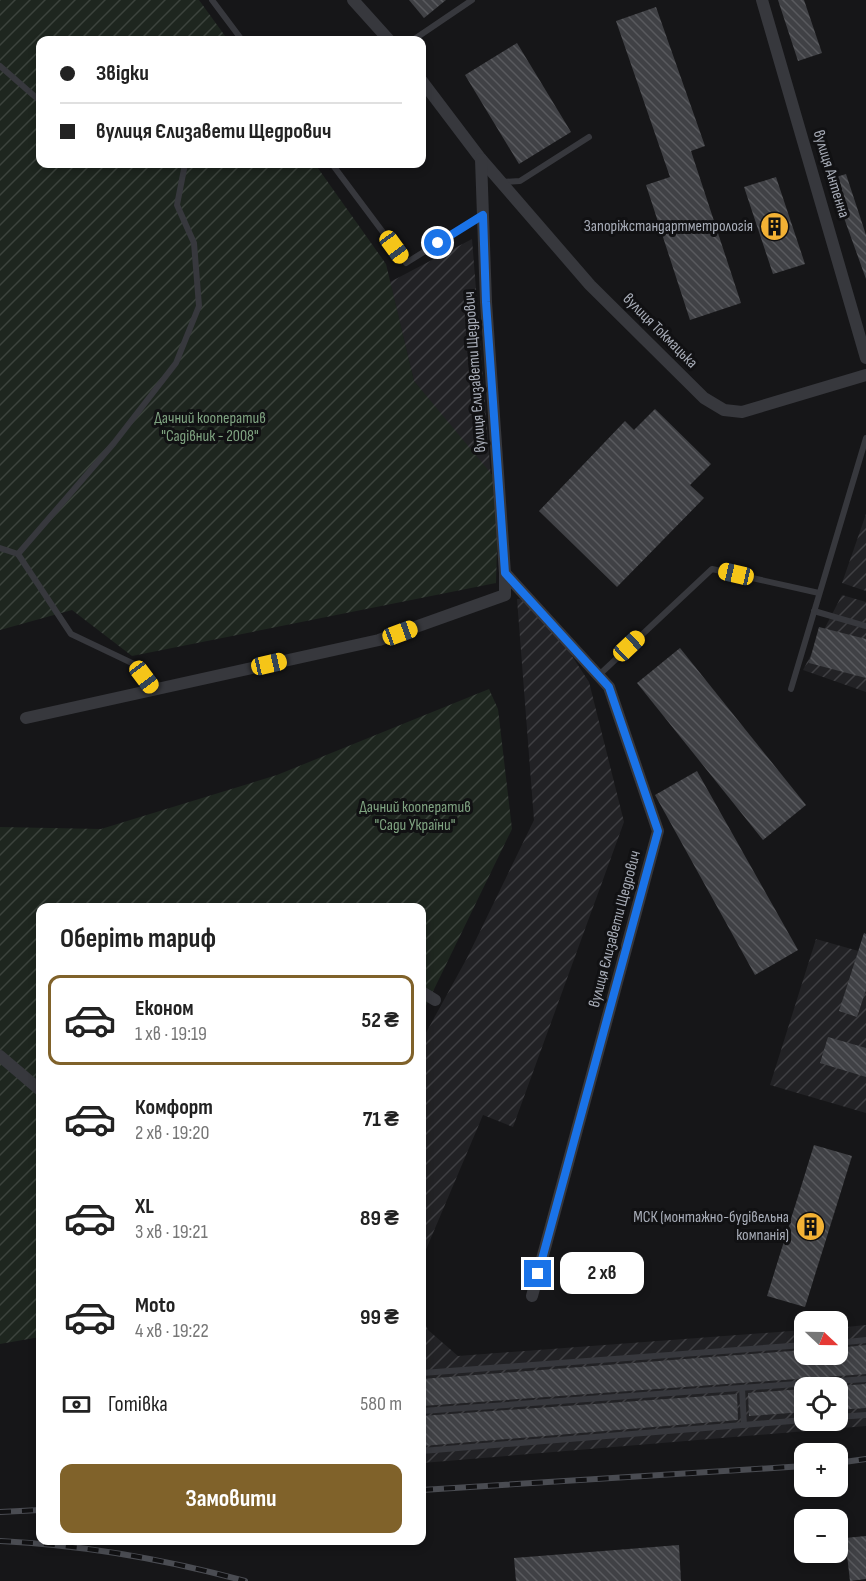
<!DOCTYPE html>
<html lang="uk">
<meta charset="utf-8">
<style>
body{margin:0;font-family:"Sofia Sans Condensed",sans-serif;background:#f6f6f6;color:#222;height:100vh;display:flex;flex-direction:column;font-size:22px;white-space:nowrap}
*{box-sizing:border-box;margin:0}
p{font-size:20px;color:#767676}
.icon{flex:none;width:33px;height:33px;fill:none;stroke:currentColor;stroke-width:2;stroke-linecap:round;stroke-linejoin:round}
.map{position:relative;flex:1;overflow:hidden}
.details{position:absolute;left:36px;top:903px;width:390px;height:642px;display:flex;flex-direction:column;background:#fff;border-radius:12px;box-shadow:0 3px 9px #0003}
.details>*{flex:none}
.top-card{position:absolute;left:36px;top:36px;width:390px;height:132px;border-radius:12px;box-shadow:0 3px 9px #0003;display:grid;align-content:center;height:132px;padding:0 24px;background:#fff}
.needle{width:39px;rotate:112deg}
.fabs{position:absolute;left:794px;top:1311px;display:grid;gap:12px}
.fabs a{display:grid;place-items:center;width:54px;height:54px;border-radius:12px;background:#fff;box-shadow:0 3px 9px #0003;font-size:30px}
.end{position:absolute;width:27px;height:27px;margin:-14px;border:8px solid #1a73e8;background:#fff;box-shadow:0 0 0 3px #fff}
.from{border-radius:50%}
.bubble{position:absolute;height:42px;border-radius:12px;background:#fff;box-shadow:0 3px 9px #0003;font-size:20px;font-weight:700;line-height:42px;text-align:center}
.car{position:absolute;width:18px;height:36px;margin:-18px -9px;border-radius:8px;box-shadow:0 0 4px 2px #0007;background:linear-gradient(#f5c518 24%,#345 0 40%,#f5c518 0 76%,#345 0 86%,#f5c518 0)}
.top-card b{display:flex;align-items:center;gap:21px;height:57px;font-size:22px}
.top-card b+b{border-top:2px solid #e0e0e0}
.top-card i{width:15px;height:15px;background:#222}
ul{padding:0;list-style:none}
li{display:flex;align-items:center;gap:18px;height:90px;margin:0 12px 9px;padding:0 12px;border:3px solid transparent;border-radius:12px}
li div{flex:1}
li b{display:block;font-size:22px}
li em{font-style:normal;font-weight:700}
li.active{border-color:#80622a}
li>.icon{width:54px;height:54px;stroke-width:1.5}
h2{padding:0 24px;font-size:27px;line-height:72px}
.pay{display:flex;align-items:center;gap:15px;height:66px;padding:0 24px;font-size:22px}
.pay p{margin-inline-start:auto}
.action{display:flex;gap:12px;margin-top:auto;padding:12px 24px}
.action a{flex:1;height:69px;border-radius:12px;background:#80622a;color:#fff;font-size:24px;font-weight:700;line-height:69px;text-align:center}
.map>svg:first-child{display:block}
.industrial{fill:url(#industrial-furrows);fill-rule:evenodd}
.garden{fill:url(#garden-furrows)}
.building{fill:url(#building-back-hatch)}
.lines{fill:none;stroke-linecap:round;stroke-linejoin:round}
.lane{stroke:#37383d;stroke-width:6}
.street{stroke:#37383d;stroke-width:12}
.rail-casing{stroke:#4a4c52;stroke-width:6}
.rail{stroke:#111113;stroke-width:4;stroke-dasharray:11;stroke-linecap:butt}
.route{stroke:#1a73e8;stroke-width:8}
.labels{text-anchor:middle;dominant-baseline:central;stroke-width:6;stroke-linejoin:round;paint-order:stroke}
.street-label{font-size:16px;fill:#a8adb8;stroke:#111113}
.poi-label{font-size:16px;fill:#a8adb8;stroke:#111113;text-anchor:end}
.park-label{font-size:16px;fill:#7fa381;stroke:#111113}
</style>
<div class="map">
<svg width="866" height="1581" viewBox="0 0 866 1581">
<defs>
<pattern id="industrial-furrows" width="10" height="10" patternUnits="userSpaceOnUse" patternTransform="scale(1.5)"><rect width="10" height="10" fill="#222225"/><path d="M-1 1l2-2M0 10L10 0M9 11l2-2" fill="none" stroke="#3f3f43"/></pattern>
<pattern id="garden-furrows" width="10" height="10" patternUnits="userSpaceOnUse" patternTransform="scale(1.5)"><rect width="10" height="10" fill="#1e261f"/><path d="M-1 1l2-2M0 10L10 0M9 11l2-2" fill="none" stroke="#3c433d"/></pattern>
<pattern id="building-back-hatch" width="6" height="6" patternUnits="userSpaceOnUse" patternTransform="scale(1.5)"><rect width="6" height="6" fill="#404145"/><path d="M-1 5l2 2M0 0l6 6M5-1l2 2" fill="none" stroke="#595a5e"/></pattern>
</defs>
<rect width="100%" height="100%" fill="#161618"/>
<g class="industrial">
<polygon points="472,239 491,478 414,381 390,282"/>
<polygon points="866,514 866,591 842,583"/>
<polygon points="842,595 866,602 866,692 803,670"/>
<polygon points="534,598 589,682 624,822 513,1127 483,1115 422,1259 422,1040 467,958 534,820 517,599"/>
<polygon points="866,934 866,1113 770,1085 816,939 862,952"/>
<path d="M422 1316 428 1330 458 1356 804 1330V1354H837V1328L866 1325V1426L422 1463ZM804 1388H837V1420H804Z"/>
</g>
<g class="garden">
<polygon points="0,0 199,0 228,40 40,40 40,164 315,164 386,264 414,381 499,483 496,583 132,656 72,610 0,630"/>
<polygon points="489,689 498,709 512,829 422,1014 422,908 40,908 40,1337 0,1344 0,827 101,829 277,775"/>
</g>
<g class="building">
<polygon points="409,0 446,0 424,18"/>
<polygon points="778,0 804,0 822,53 798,61"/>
<polygon points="656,7 705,146 691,151 741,303 690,320 646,185 670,177 616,21"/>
<polygon points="517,43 571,132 519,164 465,75"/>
<polygon points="846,174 866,235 866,279 830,179"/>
<polygon points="776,177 805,264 773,274 744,187"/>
<polygon points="655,409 711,464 690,485 704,498 617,587 539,511 625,421 634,430"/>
<polygon points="819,627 866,639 866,678 809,663"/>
<polygon points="680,648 806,805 763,840 637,683"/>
<polygon points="697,771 798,950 755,975 655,795"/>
<polygon points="864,933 866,934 866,990 857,1017 839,1011"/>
<polygon points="828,1037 866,1048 866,1077 820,1063"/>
<polygon points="814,1145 852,1156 805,1307 767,1296"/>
<polygon points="866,1345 866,1374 422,1406 422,1379 804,1350 804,1354 837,1354 837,1348"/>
<polygon points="866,1384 866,1408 837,1410 837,1386"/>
<polygon points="804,1389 804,1412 749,1416 748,1393"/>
<polygon points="737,1394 738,1420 422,1446 422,1416"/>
<polygon points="866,1536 866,1579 850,1581 845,1538"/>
<polygon points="679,1545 681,1581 516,1581 514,1558"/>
</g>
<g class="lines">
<g class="lane">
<polyline points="212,0 242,40"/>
<polyline points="413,40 472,0"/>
<polyline points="0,66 40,101"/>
<polyline points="332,164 406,263 483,215"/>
<polyline points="501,182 520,181 589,137"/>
<polyline points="0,548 18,554"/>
<polyline points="814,611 866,626"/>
<polyline points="599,675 712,569 819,593"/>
<polyline points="154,689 134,664 71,634 18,554 114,443 176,363 199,306 194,243 177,205 185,164"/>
<polyline points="791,689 866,438"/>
<polyline points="837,1343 866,1340"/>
<polyline points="422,1373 804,1345"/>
<polyline points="742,1388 744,1425"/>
<polyline points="422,1411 866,1379"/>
<polyline points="837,1417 866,1415"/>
<polyline points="422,1451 804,1420"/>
</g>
<g class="street">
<polyline points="353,0 389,40"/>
<polyline points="762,0 866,358"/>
<polyline points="422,81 481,159 590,285 704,398 724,410 742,412 866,375"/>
<polyline points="481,159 486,302 505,573 609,687 658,831 532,1296"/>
<polyline points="26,718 379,640 505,595 505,573"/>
<polyline points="422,992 435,1000"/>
<polyline points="0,1056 40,1090"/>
</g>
<defs>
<g id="rail">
<polyline points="837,1463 866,1459"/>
<polyline points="422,1490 804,1466"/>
<polyline points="0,1512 40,1510"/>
<path d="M0 1541C83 1545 164 1559 245 1581"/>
</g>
</defs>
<use href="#rail" class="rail-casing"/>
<use href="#rail" class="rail"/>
</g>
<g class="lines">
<polyline class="route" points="438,243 483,215 486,302 505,573 609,687 658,831 538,1274"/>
</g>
<defs>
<symbol id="building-disc" viewBox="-11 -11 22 22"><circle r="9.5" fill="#f2b134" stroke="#111113"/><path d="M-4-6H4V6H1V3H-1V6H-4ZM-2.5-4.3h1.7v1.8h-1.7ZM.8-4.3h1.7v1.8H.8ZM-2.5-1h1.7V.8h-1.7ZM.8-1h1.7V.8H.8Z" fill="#111"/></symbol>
</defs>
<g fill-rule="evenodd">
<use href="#building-disc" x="758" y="210" width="33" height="33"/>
<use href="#building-disc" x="794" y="1210" width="33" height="33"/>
</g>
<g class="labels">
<g class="street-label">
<text transform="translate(831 174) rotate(73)">вулиця Антенна</text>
<text transform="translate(660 331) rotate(45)">вулиця Токмацька</text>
<text transform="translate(475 372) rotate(-94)">вулиця Єлизавети Щедрович</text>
<text transform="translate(615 929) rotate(-75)">вулиця Єлизавети Щедрович</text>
</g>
<g class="poi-label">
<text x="753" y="226">Запоріжстандартметрологія</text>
<text x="789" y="1217">МСК (монтажно-будівельна<tspan x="789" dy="18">компанія)</tspan></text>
</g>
<g class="park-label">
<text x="210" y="418">Дачний кооператив<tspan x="210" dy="18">"Садівник - 2008"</tspan></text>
<text x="415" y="807">Дачний кооператив<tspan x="415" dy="18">"Сади України"</tspan></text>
</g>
</g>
</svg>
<div class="fabs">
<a><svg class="needle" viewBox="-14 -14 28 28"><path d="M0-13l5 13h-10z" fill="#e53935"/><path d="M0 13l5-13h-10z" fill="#767676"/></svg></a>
<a><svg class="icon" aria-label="locate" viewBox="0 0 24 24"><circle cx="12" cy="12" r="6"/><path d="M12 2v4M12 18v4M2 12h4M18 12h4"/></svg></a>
<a>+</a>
<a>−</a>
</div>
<i class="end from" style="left:438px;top:243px"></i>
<i class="end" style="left:538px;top:1274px"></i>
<div class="bubble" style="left:560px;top:1252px;width:84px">2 хв</div>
<i class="car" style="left:394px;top:247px;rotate:144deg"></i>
<i class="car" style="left:736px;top:574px;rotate:283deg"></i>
<i class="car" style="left:400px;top:633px;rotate:70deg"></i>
<i class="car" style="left:629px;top:646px;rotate:47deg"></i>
<i class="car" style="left:269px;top:664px;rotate:77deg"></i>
<i class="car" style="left:144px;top:677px;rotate:143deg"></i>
<div class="top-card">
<b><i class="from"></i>Звідки</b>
<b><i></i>вулиця Єлизавети Щедрович</b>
</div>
<section class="details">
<h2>Оберіть тариф</h2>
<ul>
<li class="active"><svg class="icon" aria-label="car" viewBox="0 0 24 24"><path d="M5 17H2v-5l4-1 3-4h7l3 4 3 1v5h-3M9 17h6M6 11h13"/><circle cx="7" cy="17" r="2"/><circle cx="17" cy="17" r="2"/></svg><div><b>Економ</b><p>1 хв · 19:19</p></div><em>52 ₴</em></li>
<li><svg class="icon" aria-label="car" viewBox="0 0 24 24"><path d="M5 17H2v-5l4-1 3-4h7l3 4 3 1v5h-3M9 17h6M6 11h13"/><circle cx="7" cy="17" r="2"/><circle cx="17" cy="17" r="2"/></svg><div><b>Комфорт</b><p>2 хв · 19:20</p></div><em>71 ₴</em></li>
<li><svg class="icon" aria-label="car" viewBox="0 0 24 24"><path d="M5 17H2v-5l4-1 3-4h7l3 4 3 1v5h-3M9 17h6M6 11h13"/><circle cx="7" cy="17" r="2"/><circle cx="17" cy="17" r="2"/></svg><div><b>XL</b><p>3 хв · 19:21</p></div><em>89 ₴</em></li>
<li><svg class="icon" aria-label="car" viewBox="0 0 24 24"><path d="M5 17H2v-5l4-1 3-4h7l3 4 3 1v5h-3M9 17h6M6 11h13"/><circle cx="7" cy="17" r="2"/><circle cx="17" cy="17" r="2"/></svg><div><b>Moto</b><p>4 хв · 19:22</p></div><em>99 ₴</em></li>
</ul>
<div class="pay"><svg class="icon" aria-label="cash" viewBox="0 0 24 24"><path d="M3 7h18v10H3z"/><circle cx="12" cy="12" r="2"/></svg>Готівка<p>580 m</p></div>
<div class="action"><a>Замовити</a></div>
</section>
</div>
